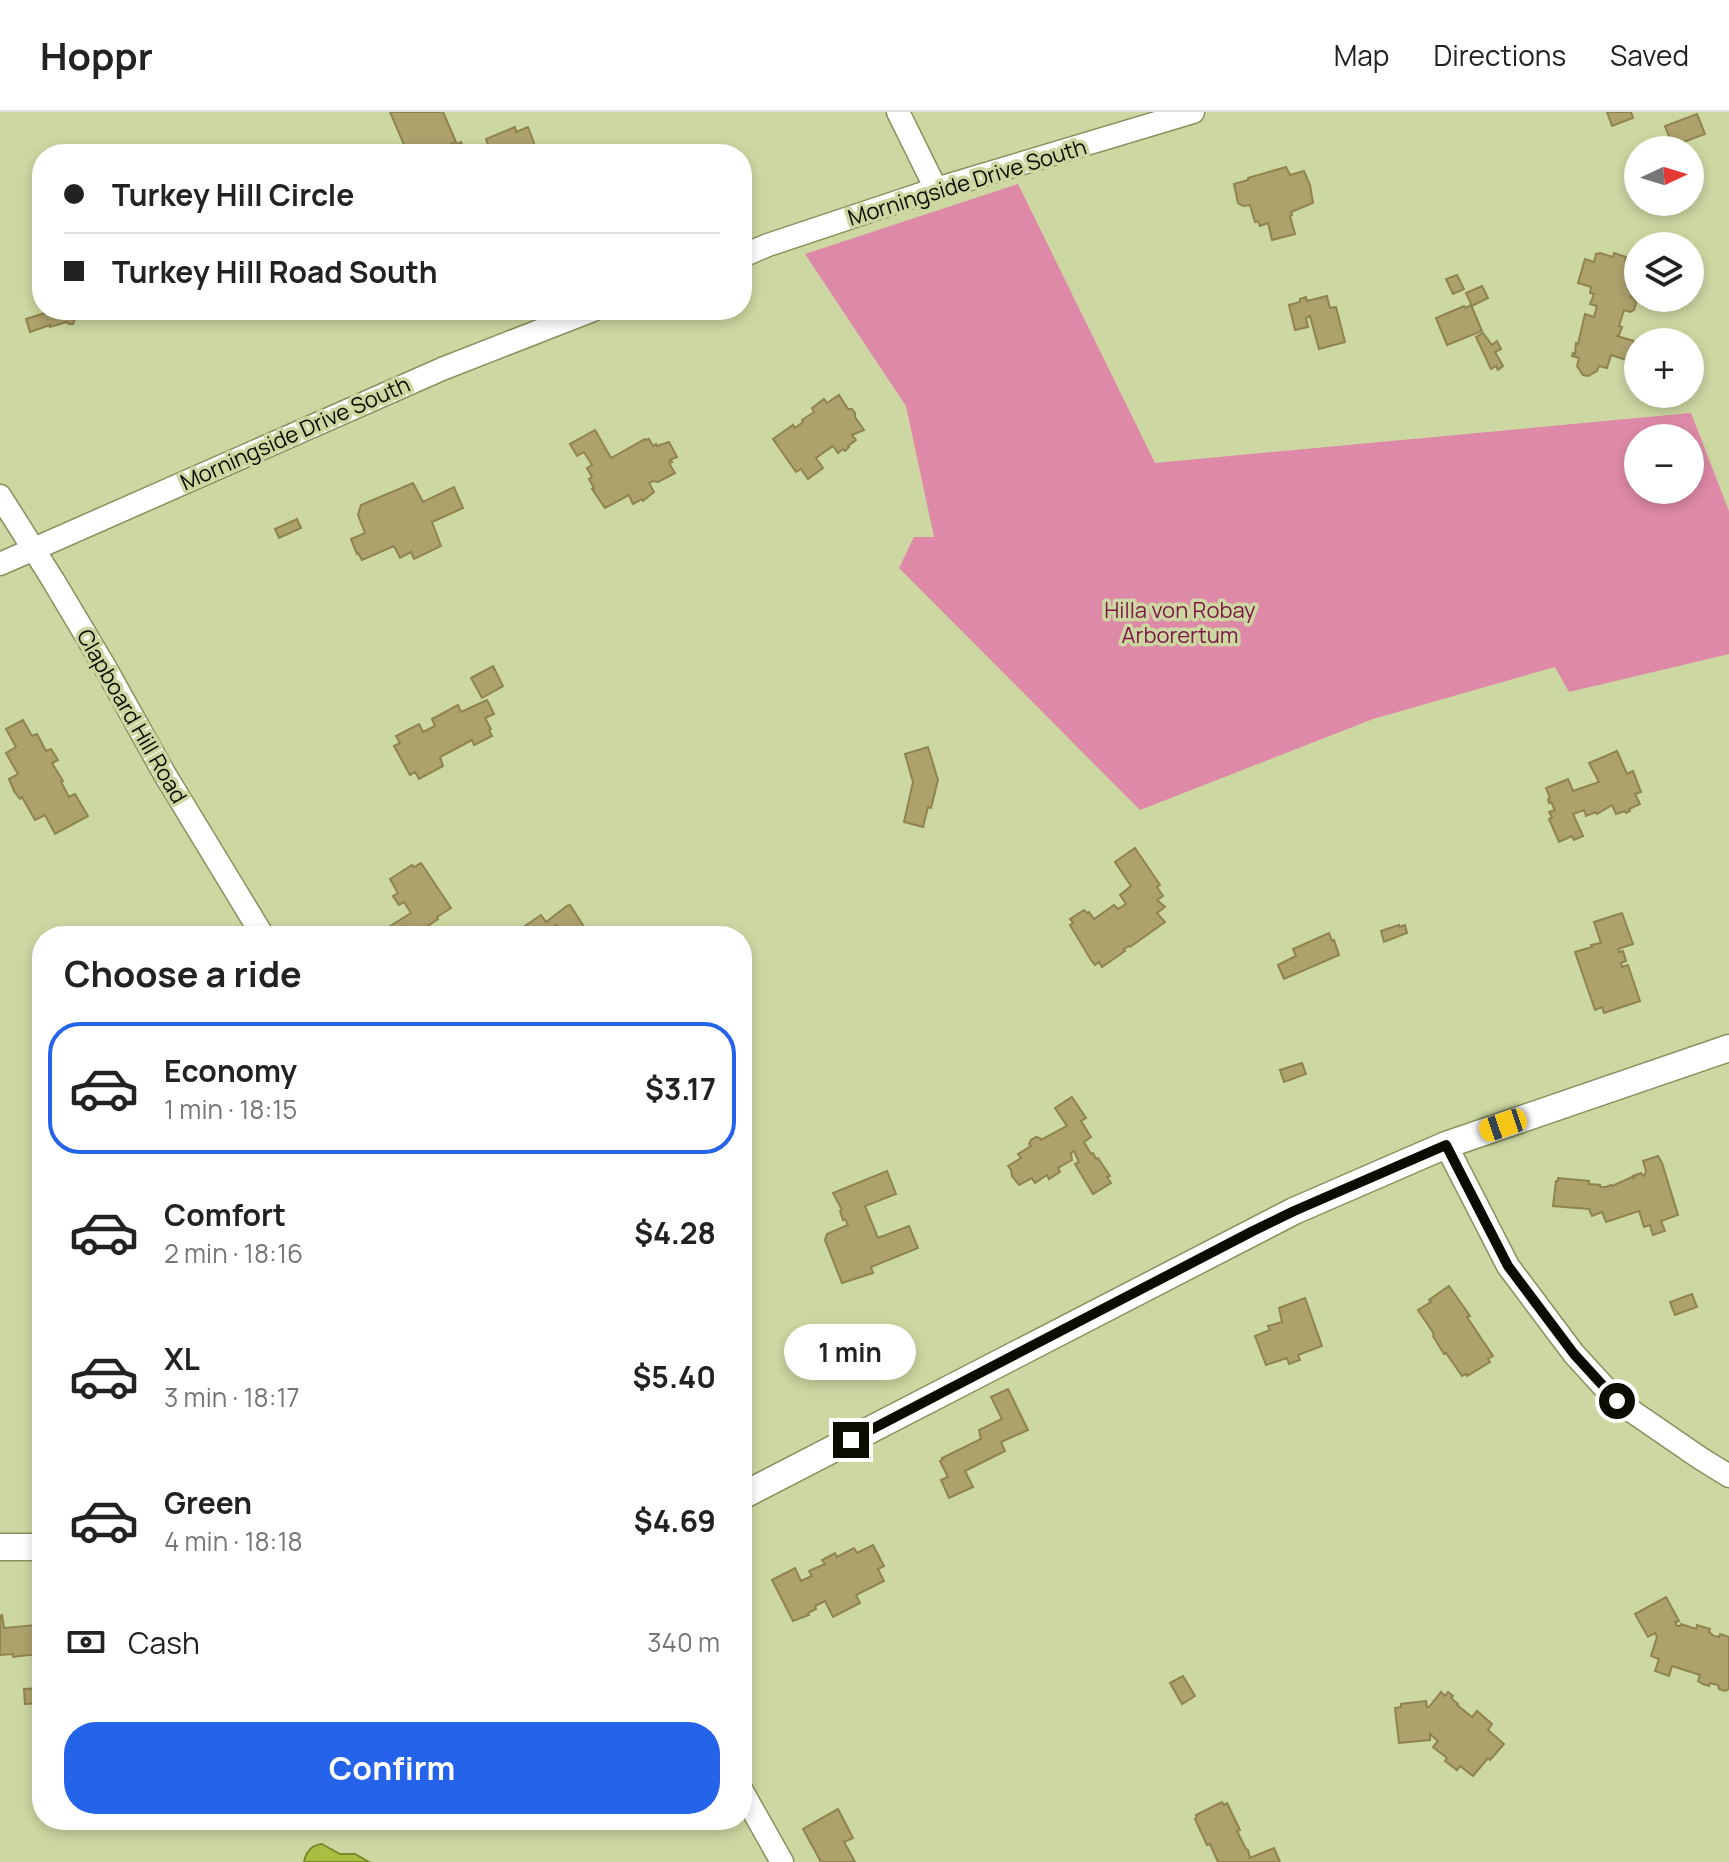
<!DOCTYPE html>
<meta charset="utf-8">
<style>
body{margin:0;font-family:Manrope,sans-serif;background:#f6f6f6;color:#222;height:100vh;display:flex;flex-direction:column;font-size:30px;white-space:nowrap}
*{box-sizing:border-box;margin:0}
p{font-size:26px;color:#767676}
.icon{flex:none;width:44px;height:44px;fill:none;stroke:currentColor;stroke-width:2;stroke-linecap:round;stroke-linejoin:round}
.map{position:relative;flex:1;overflow:hidden}
.sheet{position:absolute;left:32px;top:814px;width:720px;height:904px;display:flex;flex-direction:column;background:#fff;border-radius:32px;box-shadow:0 4px 12px #0003}
.sheet>*{flex:none}
.banner{position:absolute;left:32px;top:32px;width:720px;height:176px;border-radius:32px;box-shadow:0 4px 12px #0003;display:grid;align-content:center;height:176px;padding:0 32px;background:#fff}
.needle{width:52px;rotate:86deg}
.fabs{position:absolute;left:1624px;top:24px;display:grid;gap:16px}
.fabs a{display:grid;place-items:center;width:80px;height:80px;border-radius:50%;background:#fff;box-shadow:0 4px 12px #0003;font-size:40px}
.end{position:absolute;width:36px;height:36px;margin:-18px;border:10px solid #0b0d00;background:#fff;box-shadow:0 0 0 4px #fff}
.from{border-radius:50%}
.bubble{position:absolute;height:56px;border-radius:28px;background:#fff;box-shadow:0 4px 12px #0003;font-size:26px;font-weight:700;line-height:56px;text-align:center}
.car{position:absolute;width:24px;height:48px;margin:-24px -12px;border-radius:10px;box-shadow:0 0 6px 2px #0007;background:linear-gradient(#f5c518 24%,#345 0 40%,#f5c518 0 76%,#345 0 86%,#f5c518 0)}
.banner b{display:flex;align-items:center;gap:28px;height:76px;font-size:30px}
.banner b+b{border-top:2px solid #e0e0e0}
.banner i{width:20px;height:20px;background:#222}
ul{padding:0;list-style:none}
li{display:flex;align-items:center;gap:24px;height:132px;margin:0 16px 12px;padding:0 16px;border:4px solid transparent;border-radius:32px}
li div{flex:1}
li b{display:block;font-size:30px}
li em{font-style:normal;font-weight:700}
li.current{border-color:#2563eb}
li>.icon{width:72px;height:72px;stroke-width:1.5}
h2{padding:0 32px;font-size:36px;line-height:96px}
.pay{display:flex;align-items:center;gap:20px;height:88px;padding:0 32px;font-size:30px}
.pay p{margin-inline-start:auto}
.cta{display:flex;gap:16px;margin-top:auto;padding:16px 32px}
.cta a{flex:1;height:92px;border-radius:32px;background:#2563eb;color:#fff;font-size:32px;font-weight:700;line-height:92px;text-align:center}
header{display:flex;align-items:center;gap:48px;box-sizing:border-box;height:112px;padding:0 40px;background:#fff;border-bottom:2px solid #e0e0e0}
header strong{font-size:38px}
nav{display:flex;gap:44px;margin-inline-start:auto;font-size:28px}
.map>svg:first-child{display:block}
.green{fill:#df89a8;fill-rule:evenodd}
.water{fill:#acbe41;stroke:#7c892e;stroke-width:2}
.building{fill:#ada16c;stroke:#8f834f;stroke-width:2}
.lines{fill:none;stroke-linecap:round;stroke-linejoin:round}
.minor-casing{stroke:#88915e;stroke-width:25}
.tertiary-casing{stroke:#88915e;stroke-width:29}
.minor{stroke:#fff;stroke-width:22}
.tertiary{stroke:#fff;stroke-width:26}
.route{stroke:#0b0d00;stroke-width:10}
.labels{text-anchor:middle;dominant-baseline:central;stroke-width:7;stroke-linejoin:round;paint-order:stroke}
.street-label{font-size:22px;fill:#0b0d00;stroke:#ccd7a1}
.park-label{font-size:22px;fill:#7e1748;stroke:#ccd7a1}
</style>
<header>
<strong>Hoppr</strong>
<nav><a>Map</a><a>Directions</a><a>Saved</a></nav>
</header>
<div class="map">
<svg width="1729" height="1750" viewBox="0 0 1729 1750">
<rect width="100%" height="100%" fill="#ccd7a1"/>
<path class="green" d="M1018 72 1155 351 1691 301 1729 399V542L1569 580 1555 555 1373 607 1140 698 899 456 914 425H934L906 294 805 142ZM1638 326H1690V378H1638Z"/>
<path class="water" d="M322 1732 340 1742H355L369 1750H304C306 1740 312 1733 322 1732Z"/>
<g class="building">
<polygon points="390,0 443,0 456,30 429,42 408,42"/>
<polygon points="1607,0 1631,0 1633,6 1612,14"/>
<polygon points="1697,2 1705,22 1673,34 1665,14"/>
<polygon points="515,15 516,20 528,15 538,42 444,42 442,38 461,30 466,41 488,33 486,27"/>
<polygon points="1286,55 1290,63 1304,59 1310,73 1313,91 1291,100 1292,103 1290,104 1295,122 1272,128 1268,111 1260,114 1258,109 1255,110 1250,93 1243,94 1238,91 1234,72 1248,68 1248,66"/>
<polygon points="1600,141 1613,145 1614,141 1626,145 1625,148 1638,152 1638,167 1631,185 1634,186 1636,191 1634,198 1630,200 1624,198 1619,214 1622,215 1619,223 1617,224 1634,229 1629,249 1611,243 1607,256 1599,254 1597,259 1588,264 1583,263 1577,254 1579,246 1572,244 1573,241 1575,242 1576,231 1578,232 1585,202 1594,205 1597,194 1590,192 1594,182 1590,181 1591,175 1578,171 1585,147 1594,150 1596,142"/>
<polygon points="1457,163 1464,177 1453,182 1446,167"/>
<polygon points="1482,174 1488,186 1472,194 1466,181"/>
<polygon points="1327,184 1330,196 1336,195 1345,230 1319,237 1310,204 1306,206 1308,215 1295,218 1289,193 1300,190 1300,187 1306,185 1307,189"/>
<polygon points="1471,193 1482,219 1447,233 1436,206 1464,194 1465,196"/>
<polygon points="44,198 91,198 92,201 75,207 73,212 69,212 67,210 50,215 50,213 30,220 26,207 45,201"/>
<polygon points="1483,221 1492,233 1497,229 1501,237 1495,240 1503,254 1498,258 1496,254 1491,257 1476,225"/>
<polygon points="839,283 848,297 852,297 855,301 855,305 864,318 852,323 856,328 848,334 849,335 845,339 843,337 838,341 833,334 816,346 823,356 808,367 801,357 796,360 773,327 793,313 795,316 803,310 802,308 814,300 812,296 824,287 827,291"/>
<polygon points="595,318 611,346 645,327 646,328 649,327 653,334 656,332 657,334 669,330 677,345 670,348 672,350 669,351 675,361 658,370 653,369 649,371 654,380 643,389 642,387 633,392 629,383 605,396 592,377 594,376 589,367 592,365 587,356 592,353 584,340 577,344 570,332"/>
<polygon points="413,371 423,390 454,375 463,396 432,410 441,434 414,447 411,440 400,446 394,434 362,448 358,441 357,442 351,427 365,421 358,403 361,393"/>
<polygon points="297,407 301,416 279,426 275,417"/>
<polygon points="493,554 503,574 482,586 471,566"/>
<polygon points="487,588 494,602 485,606 491,617 489,618 492,624 474,633 472,628 440,645 443,654 419,667 415,660 410,663 394,634 400,631 396,624 419,612 423,620 435,614 432,607 458,593 461,600"/>
<polygon points="23,608 32,624 37,622 46,639 51,637 58,648 52,651 63,669 61,670 69,685 75,682 88,704 55,722 45,703 35,708 22,685 20,687 14,679 9,667 18,662 6,641 16,635 6,617"/>
<polygon points="928,635 938,668 931,696 928,695 923,715 904,710 913,670 905,642"/>
<polygon points="1617,639 1627,662 1633,659 1641,680 1635,682 1640,692 1629,697 1630,699 1626,701 1625,699 1616,702 1612,693 1597,702 1596,700 1586,704 1584,698 1573,702 1583,724 1574,728 1572,724 1559,730 1549,707 1552,705 1549,700 1555,698 1551,690 1549,691 1548,687 1550,686 1546,676 1568,667 1573,679 1599,670 1589,651"/>
<polygon points="1135,736 1160,773 1157,775 1163,784 1157,788 1165,795 1157,801 1165,810 1130,835 1129,834 1124,837 1125,839 1102,855 1099,850 1095,853 1091,848 1070,813 1073,811 1070,807 1084,798 1087,801 1089,800 1094,807 1114,793 1118,797 1126,792 1120,783 1131,774 1115,750"/>
<polygon points="421,751 451,796 437,805 438,807 419,820 420,824 381,824 379,821 411,801 404,790 399,793 393,784 398,781 390,767 412,753 414,755"/>
<polygon points="570,793 590,824 563,824 556,813 551,817 553,820 547,824 510,824 541,803 546,810 567,794"/>
<polygon points="1622,801 1633,832 1618,837 1619,840 1623,839 1626,849 1621,851 1622,855 1628,853 1640,889 1604,901 1602,895 1595,898 1575,840 1592,835 1591,833 1601,831 1594,810"/>
<polygon points="1399,813 1399,815 1405,813 1407,821 1384,830 1381,819"/>
<polygon points="1329,821 1332,829 1334,828 1339,843 1284,867 1278,853 1296,844 1293,837"/>
<polygon points="1302,951 1306,962 1284,970 1280,958"/>
<polygon points="1072,985 1086,1006 1081,1009 1091,1025 1084,1030 1091,1042 1093,1041 1096,1047 1098,1046 1110,1064 1107,1065 1111,1071 1093,1082 1075,1052 1079,1050 1074,1039 1071,1041 1072,1048 1058,1056 1060,1060 1049,1067 1047,1063 1035,1071 1032,1066 1019,1073 1012,1064 1011,1058 1008,1054 1021,1046 1018,1042 1031,1034 1029,1032 1031,1028 1036,1025 1040,1026 1041,1028 1067,1014 1055,996"/>
<polygon points="1658,1044 1662,1051 1678,1103 1661,1109 1665,1119 1653,1123 1650,1113 1644,1115 1639,1099 1606,1110 1602,1100 1592,1104 1589,1097 1553,1094 1556,1069 1558,1069 1558,1066 1589,1069 1589,1072 1600,1073 1600,1075 1606,1075 1611,1073 1612,1074 1632,1065 1635,1066 1633,1064 1641,1061 1643,1064 1645,1062 1646,1059 1643,1049"/>
<polygon points="887,1059 896,1082 865,1094 878,1126 909,1114 918,1136 871,1155 873,1161 842,1171 825,1128 827,1122 848,1113 845,1107 843,1108 840,1099 842,1098 833,1081"/>
<polygon points="1449,1174 1470,1204 1467,1205 1493,1244 1488,1247 1490,1250 1467,1264 1466,1262 1462,1264 1446,1241 1444,1242 1433,1224 1434,1222 1418,1198 1431,1190 1429,1188"/>
<polygon points="1692,1182 1697,1195 1675,1203 1670,1190"/>
<polygon points="1305,1186 1322,1234 1298,1243 1300,1248 1289,1252 1287,1246 1266,1253 1255,1224 1270,1218 1268,1214 1282,1210 1279,1196"/>
<polygon points="1008,1277 1028,1318 1001,1330 1005,1339 965,1359 973,1375 949,1386 941,1368 948,1365 940,1349 943,1347 942,1346 981,1327 979,1318 1002,1307 991,1285"/>
<polygon points="873,1433 884,1454 878,1457 884,1469 856,1483 860,1491 833,1505 825,1489 815,1494 816,1497 808,1501 809,1503 793,1509 772,1468 795,1456 801,1469 812,1464 809,1459 825,1452 822,1448 835,1441 837,1445 854,1436 857,1441"/>
<polygon points="1666,1485 1679,1509 1675,1510 1677,1514 1680,1514 1681,1512 1696,1517 1697,1513 1710,1517 1709,1520 1714,1524 1719,1525 1720,1522 1729,1525 1729,1577 1725,1579 1719,1577 1718,1573 1710,1571 1709,1574 1703,1572 1698,1569 1700,1563 1672,1554 1669,1564 1655,1559 1659,1547 1651,1544 1657,1525 1655,1521 1648,1525 1635,1502"/>
<polygon points="2,1503 4,1516 36,1513 36,1517 39,1516 41,1537 38,1537 39,1542 13,1545 13,1542 0,1543 0,1504"/>
<polygon points="1183,1564 1195,1584 1182,1592 1170,1571"/>
<polygon points="40,1576 41,1591 25,1592 24,1577"/>
<polygon points="1441,1580 1445,1584 1448,1580 1453,1584 1451,1586 1458,1592 1457,1593 1472,1605 1477,1599 1492,1612 1488,1618 1504,1632 1490,1648 1488,1646 1473,1664 1460,1654 1457,1658 1445,1649 1447,1646 1433,1635 1438,1629 1430,1622 1430,1628 1399,1631 1395,1596 1401,1595 1401,1592 1426,1589 1427,1595 1429,1595"/>
<polygon points="1222,1690 1224,1693 1227,1691 1240,1718 1237,1719 1246,1737 1248,1738 1250,1746 1274,1736 1280,1750 1218,1750 1210,1732 1207,1733 1195,1707 1197,1705 1196,1703"/>
<polygon points="838,1697 853,1726 844,1730 855,1750 821,1750 803,1717"/>
</g>
<g class="lines">
<defs>
<g id="minor">
<polyline points="898,0 936,77"/>
<polyline points="742,144 768,133 936,77 1193,0"/>
<polyline points="0,384 53,468 106,557 164,661 263,824"/>
<polyline points="0,452 442,257 593,198"/>
<polyline points="1446,1033 1508,1154 1574,1242 1617,1289 1700,1346 1729,1364"/>
<polyline points="742,1679 782,1750"/>
</g>
<g id="tertiary">
<polyline points="742,1384 1294,1099 1446,1033 1729,936"/>
<polyline points="0,1435 42,1435"/>
</g>
</defs>
<use href="#minor" class="minor-casing"/>
<use href="#tertiary" class="tertiary-casing"/>
<use href="#minor" class="minor"/>
<use href="#tertiary" class="tertiary"/>
</g>
<g class="lines">
<polyline class="route" points="851,1328 1253,1119 1294,1099 1446,1033 1508,1154 1574,1242 1617,1289"/>
</g>
<g class="labels">
<g class="street-label">
<text transform="translate(967 70) rotate(-17)">Morningside Drive South</text>
<text transform="translate(295 321) rotate(-24)">Morningside Drive South</text>
<text transform="translate(132 604) rotate(60)">Clapboard Hill Road</text>
</g>
<g class="park-label">
<text x="1180" y="498">Hilla von Robay<tspan x="1180" dy="25">Arborertum</tspan></text>
</g>
</g>
</svg>
<div class="fabs">
<a><svg class="needle" viewBox="-14 -14 28 28"><path d="M0-13l5 13h-10z" fill="#e53935"/><path d="M0 13l5-13h-10z" fill="#767676"/></svg></a>
<a><svg class="icon" aria-label="layers" viewBox="0 0 24 24"><path d="M12 4l9 5-9 5-9-5zM3 14l9 5 9-5"/></svg></a>
<a>+</a>
<a>−</a>
</div>
<i class="end from" style="left:1617px;top:1289px"></i>
<i class="end" style="left:851px;top:1328px"></i>
<div class="bubble" style="left:784px;top:1212px;width:132px">1 min</div>
<i class="car" style="left:1503px;top:1013px;rotate:251deg"></i>
<div class="banner">
<b><i class="from"></i>Turkey Hill Circle</b>
<b><i></i>Turkey Hill Road South</b>
</div>
<section class="sheet">
<h2>Choose a ride</h2>
<ul>
<li class="current"><svg class="icon" aria-label="car" viewBox="0 0 24 24"><path d="M5 17H2v-5l4-1 3-4h7l3 4 3 1v5h-3M9 17h6M6 11h13"/><circle cx="7" cy="17" r="2"/><circle cx="17" cy="17" r="2"/></svg><div><b>Economy</b><p>1 min · 18:15</p></div><em>$3.17</em></li>
<li><svg class="icon" aria-label="car" viewBox="0 0 24 24"><path d="M5 17H2v-5l4-1 3-4h7l3 4 3 1v5h-3M9 17h6M6 11h13"/><circle cx="7" cy="17" r="2"/><circle cx="17" cy="17" r="2"/></svg><div><b>Comfort</b><p>2 min · 18:16</p></div><em>$4.28</em></li>
<li><svg class="icon" aria-label="car" viewBox="0 0 24 24"><path d="M5 17H2v-5l4-1 3-4h7l3 4 3 1v5h-3M9 17h6M6 11h13"/><circle cx="7" cy="17" r="2"/><circle cx="17" cy="17" r="2"/></svg><div><b>XL</b><p>3 min · 18:17</p></div><em>$5.40</em></li>
<li><svg class="icon" aria-label="car" viewBox="0 0 24 24"><path d="M5 17H2v-5l4-1 3-4h7l3 4 3 1v5h-3M9 17h6M6 11h13"/><circle cx="7" cy="17" r="2"/><circle cx="17" cy="17" r="2"/></svg><div><b>Green</b><p>4 min · 18:18</p></div><em>$4.69</em></li>
</ul>
<div class="pay"><svg class="icon" aria-label="cash" viewBox="0 0 24 24"><path d="M3 7h18v10H3z"/><circle cx="12" cy="12" r="2"/></svg>Cash<p>340 m</p></div>
<div class="cta"><a>Confirm</a></div>
</section>
</div>
